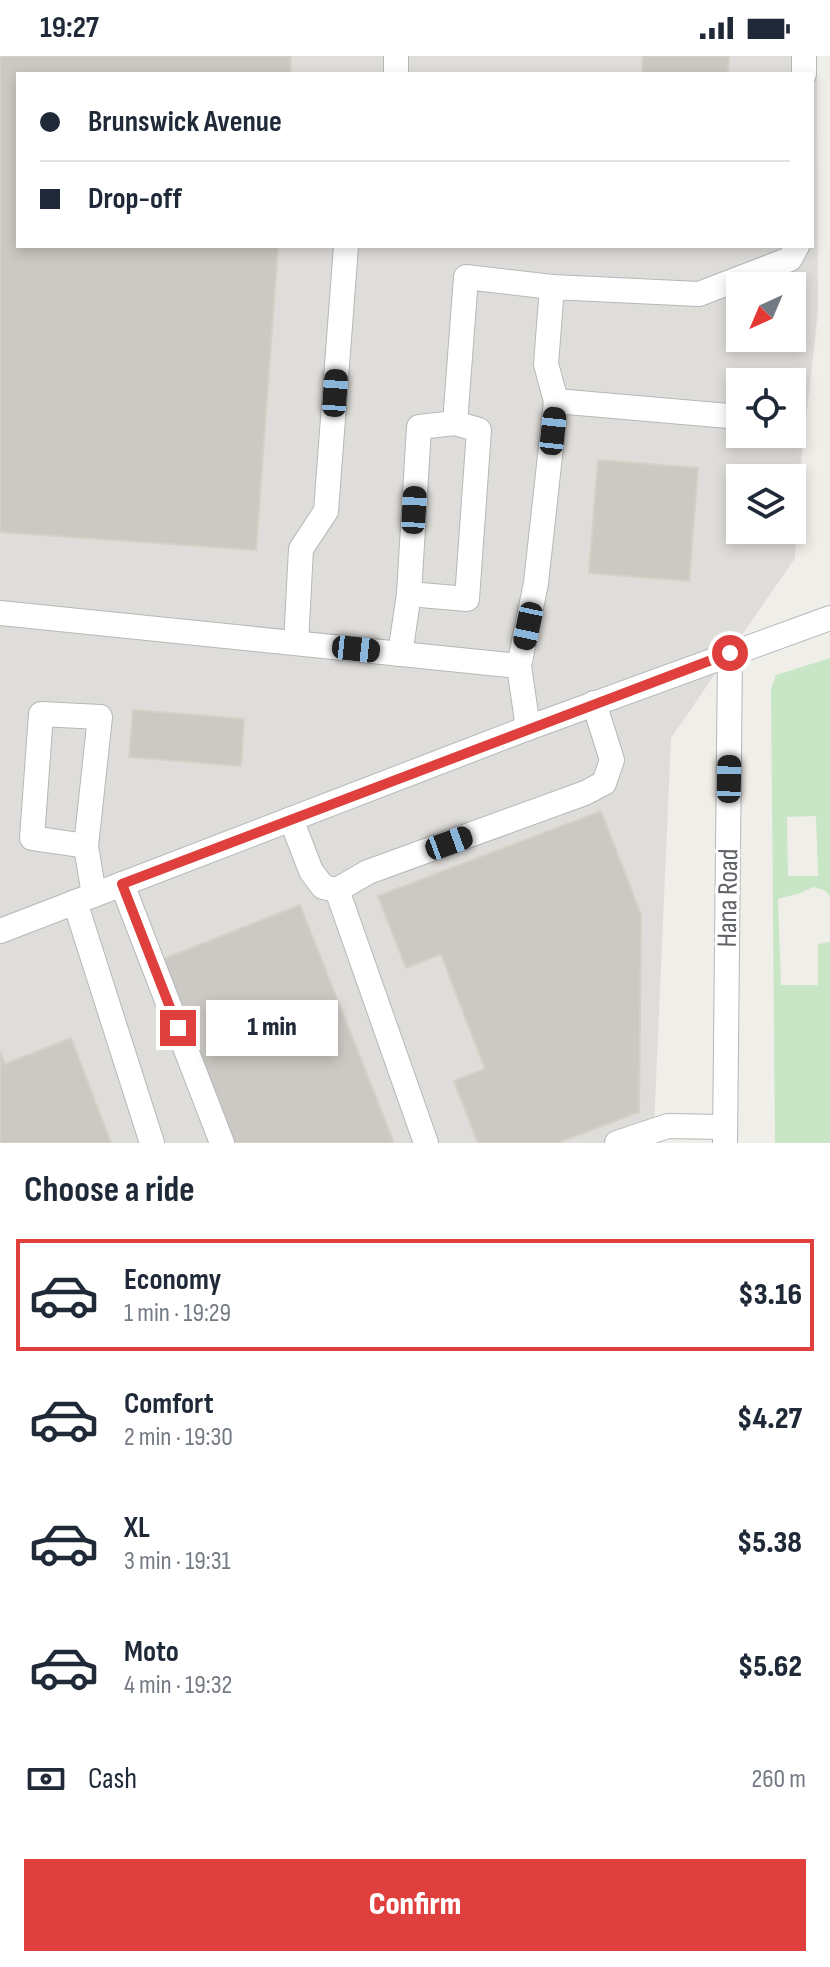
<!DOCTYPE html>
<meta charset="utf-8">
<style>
body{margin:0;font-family:"Sofia Sans Condensed",sans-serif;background:#f2f2f3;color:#1f2937;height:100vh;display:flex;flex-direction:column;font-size:30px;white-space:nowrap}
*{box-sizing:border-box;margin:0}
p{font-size:26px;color:#747a83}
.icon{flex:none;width:44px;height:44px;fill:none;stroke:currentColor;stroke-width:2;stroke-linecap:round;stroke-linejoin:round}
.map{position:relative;height:1087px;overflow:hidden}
.side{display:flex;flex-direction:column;background:#fff;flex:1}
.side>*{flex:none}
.banner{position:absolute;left:16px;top:16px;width:798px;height:176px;border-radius:0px;box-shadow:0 4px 12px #0003;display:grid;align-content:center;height:176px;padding:0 24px;background:#fff}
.needle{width:52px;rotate:224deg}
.fabs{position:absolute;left:726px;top:216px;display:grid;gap:16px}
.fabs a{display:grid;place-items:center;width:80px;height:80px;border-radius:0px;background:#fff;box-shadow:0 4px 12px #0003;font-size:40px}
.end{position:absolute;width:36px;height:36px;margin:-18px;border:10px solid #e0403d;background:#fff;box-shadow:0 0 0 4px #fff}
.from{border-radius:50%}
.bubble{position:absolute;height:56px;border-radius:0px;background:#fff;box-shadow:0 4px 12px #0003;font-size:26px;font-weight:800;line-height:56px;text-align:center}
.car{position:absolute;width:24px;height:48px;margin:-24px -12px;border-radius:10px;box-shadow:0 0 6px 2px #0007;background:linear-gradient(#222 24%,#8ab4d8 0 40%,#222 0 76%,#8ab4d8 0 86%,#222 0)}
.banner b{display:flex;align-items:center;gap:28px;height:76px;font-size:30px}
.banner b+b{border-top:2px solid #e0e1e3}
.banner i{width:20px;height:20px;background:#1f2937}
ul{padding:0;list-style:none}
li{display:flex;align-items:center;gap:24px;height:112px;margin:0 16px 12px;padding:0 8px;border:4px solid transparent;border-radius:0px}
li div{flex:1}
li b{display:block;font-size:30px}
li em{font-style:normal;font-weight:800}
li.on{border-color:#e0403d}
li>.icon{width:72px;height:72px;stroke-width:1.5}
h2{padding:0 24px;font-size:36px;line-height:96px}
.pay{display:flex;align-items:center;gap:20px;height:88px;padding:0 24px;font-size:30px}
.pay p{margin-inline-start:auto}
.cta{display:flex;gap:16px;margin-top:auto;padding:16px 24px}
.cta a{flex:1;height:92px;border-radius:0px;background:#e0403d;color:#fff;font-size:32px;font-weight:800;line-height:92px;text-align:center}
.status{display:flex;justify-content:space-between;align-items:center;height:56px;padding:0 40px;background:#fff;direction:ltr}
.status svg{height:22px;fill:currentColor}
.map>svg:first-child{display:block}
.industrial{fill:#dfddda;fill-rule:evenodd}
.green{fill:#c8e6c6;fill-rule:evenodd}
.building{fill:#ccc9c4;stroke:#d5cfc6;stroke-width:2}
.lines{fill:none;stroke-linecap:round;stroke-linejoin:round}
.minor-casing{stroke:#b4b8bb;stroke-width:26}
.minor{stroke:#fff;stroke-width:24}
.route{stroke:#e0403d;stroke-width:10}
.labels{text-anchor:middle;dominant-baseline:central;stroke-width:6;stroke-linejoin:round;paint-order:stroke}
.street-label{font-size:28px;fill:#5f6367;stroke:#fff}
</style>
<div class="status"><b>19:27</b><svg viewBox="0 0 49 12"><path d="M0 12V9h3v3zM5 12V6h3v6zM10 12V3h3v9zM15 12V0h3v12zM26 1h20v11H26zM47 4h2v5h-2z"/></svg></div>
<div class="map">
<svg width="830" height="1087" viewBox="0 0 830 1087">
<rect width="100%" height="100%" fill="#f0eee8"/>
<path class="industrial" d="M0 0H817L818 256 798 435 795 502 671 682 654 1071 606 1087H0ZM18 18H812V190H18ZM740 230H792V282H740ZM740 326H792V378H740ZM740 422H792V474H740Z"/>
<path class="green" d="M830 602V840L824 834 813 831 801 837 778 843 781 929H818V888L830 886V1087H775L771 633 776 619ZM816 760 818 820H788L787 761Z"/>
<g class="building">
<polygon points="0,0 291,0 290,18 18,18 18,190 278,190 256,494 0,476"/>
<polygon points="643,0 729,0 728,18 642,18"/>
<polygon points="598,404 698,412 689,525 589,517"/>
<polygon points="133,654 244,663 241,710 129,701"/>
<polygon points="601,755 641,859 639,1056 557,1087 478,1087 454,1025 485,1013 441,898 406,912 378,840"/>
<polygon points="300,849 394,1087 233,1087 161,904"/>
<polygon points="71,982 111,1087 0,1087 0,995 5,1008"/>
</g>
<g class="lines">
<defs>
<g id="minor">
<polyline points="396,18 396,0"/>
<polyline points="804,18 804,0"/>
<polyline points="556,345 546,308 552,231 699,238 790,203 797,190"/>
<polyline points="409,538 467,543 479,374 455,367"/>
<polyline points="0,557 519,610"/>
<polyline points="296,587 301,493 326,455 346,190"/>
<polyline points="400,598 409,538 419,371 455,367 466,221 552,231"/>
<polyline points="528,672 519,610 536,527 556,345 740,361"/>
<polyline points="291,763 311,815 323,831 337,834 368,816 585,737 604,727 612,704 594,647"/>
<polyline points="86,790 100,661 41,658 32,782 86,790 94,839"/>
<polyline points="122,828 222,1087"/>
<polyline points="337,834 426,1087"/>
<polyline points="75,846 152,1087"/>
<polyline points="0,875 528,672 830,562"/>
<polyline points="617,1087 668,1070 725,1071"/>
<polyline points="725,1087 730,597"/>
</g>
</defs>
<use href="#minor" class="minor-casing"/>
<use href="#minor" class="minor"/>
</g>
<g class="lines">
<polyline class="route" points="178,972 122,828 730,597"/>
</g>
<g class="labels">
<g class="street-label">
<text transform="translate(728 842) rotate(-89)">Hana Road</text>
</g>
</g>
</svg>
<div class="fabs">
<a><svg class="needle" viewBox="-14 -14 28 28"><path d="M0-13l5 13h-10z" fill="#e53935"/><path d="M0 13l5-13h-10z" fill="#747a83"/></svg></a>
<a><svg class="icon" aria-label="locate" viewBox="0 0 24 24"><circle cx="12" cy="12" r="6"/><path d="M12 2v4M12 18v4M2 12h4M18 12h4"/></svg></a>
<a><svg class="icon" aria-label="layers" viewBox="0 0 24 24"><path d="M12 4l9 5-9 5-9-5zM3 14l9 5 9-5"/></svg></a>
</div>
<i class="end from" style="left:730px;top:597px"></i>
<i class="end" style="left:178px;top:972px"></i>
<div class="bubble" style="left:206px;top:944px;width:132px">1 min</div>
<i class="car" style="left:335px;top:337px;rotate:4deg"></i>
<i class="car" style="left:553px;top:375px;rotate:6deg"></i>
<i class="car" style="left:414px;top:454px;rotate:3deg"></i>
<i class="car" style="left:528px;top:570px;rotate:192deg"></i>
<i class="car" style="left:356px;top:593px;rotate:96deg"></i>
<i class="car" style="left:729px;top:723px;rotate:1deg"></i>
<i class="car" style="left:449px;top:787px;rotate:70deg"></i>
<div class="banner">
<b><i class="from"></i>Brunswick Avenue</b>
<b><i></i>Drop-off</b>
</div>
</div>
<section class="side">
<h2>Choose a ride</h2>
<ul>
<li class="on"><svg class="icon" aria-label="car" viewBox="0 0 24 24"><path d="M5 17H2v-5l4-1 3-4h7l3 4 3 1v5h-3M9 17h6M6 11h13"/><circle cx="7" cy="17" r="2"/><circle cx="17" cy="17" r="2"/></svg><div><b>Economy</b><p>1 min · 19:29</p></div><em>$3.16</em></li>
<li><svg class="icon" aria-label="car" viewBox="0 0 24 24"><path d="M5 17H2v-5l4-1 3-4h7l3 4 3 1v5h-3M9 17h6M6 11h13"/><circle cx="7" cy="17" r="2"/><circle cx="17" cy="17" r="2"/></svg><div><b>Comfort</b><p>2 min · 19:30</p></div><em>$4.27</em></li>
<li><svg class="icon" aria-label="car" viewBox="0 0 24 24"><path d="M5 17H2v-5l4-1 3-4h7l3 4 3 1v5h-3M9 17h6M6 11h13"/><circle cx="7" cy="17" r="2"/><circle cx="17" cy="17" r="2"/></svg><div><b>XL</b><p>3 min · 19:31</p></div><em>$5.38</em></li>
<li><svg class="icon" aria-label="car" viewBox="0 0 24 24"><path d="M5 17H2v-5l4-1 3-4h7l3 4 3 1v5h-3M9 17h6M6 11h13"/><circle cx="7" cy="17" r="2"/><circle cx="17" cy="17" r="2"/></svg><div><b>Moto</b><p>4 min · 19:32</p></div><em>$5.62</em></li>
</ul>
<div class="pay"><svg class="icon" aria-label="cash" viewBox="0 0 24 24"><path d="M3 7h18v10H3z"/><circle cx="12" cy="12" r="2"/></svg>Cash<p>260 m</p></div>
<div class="cta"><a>Confirm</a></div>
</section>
